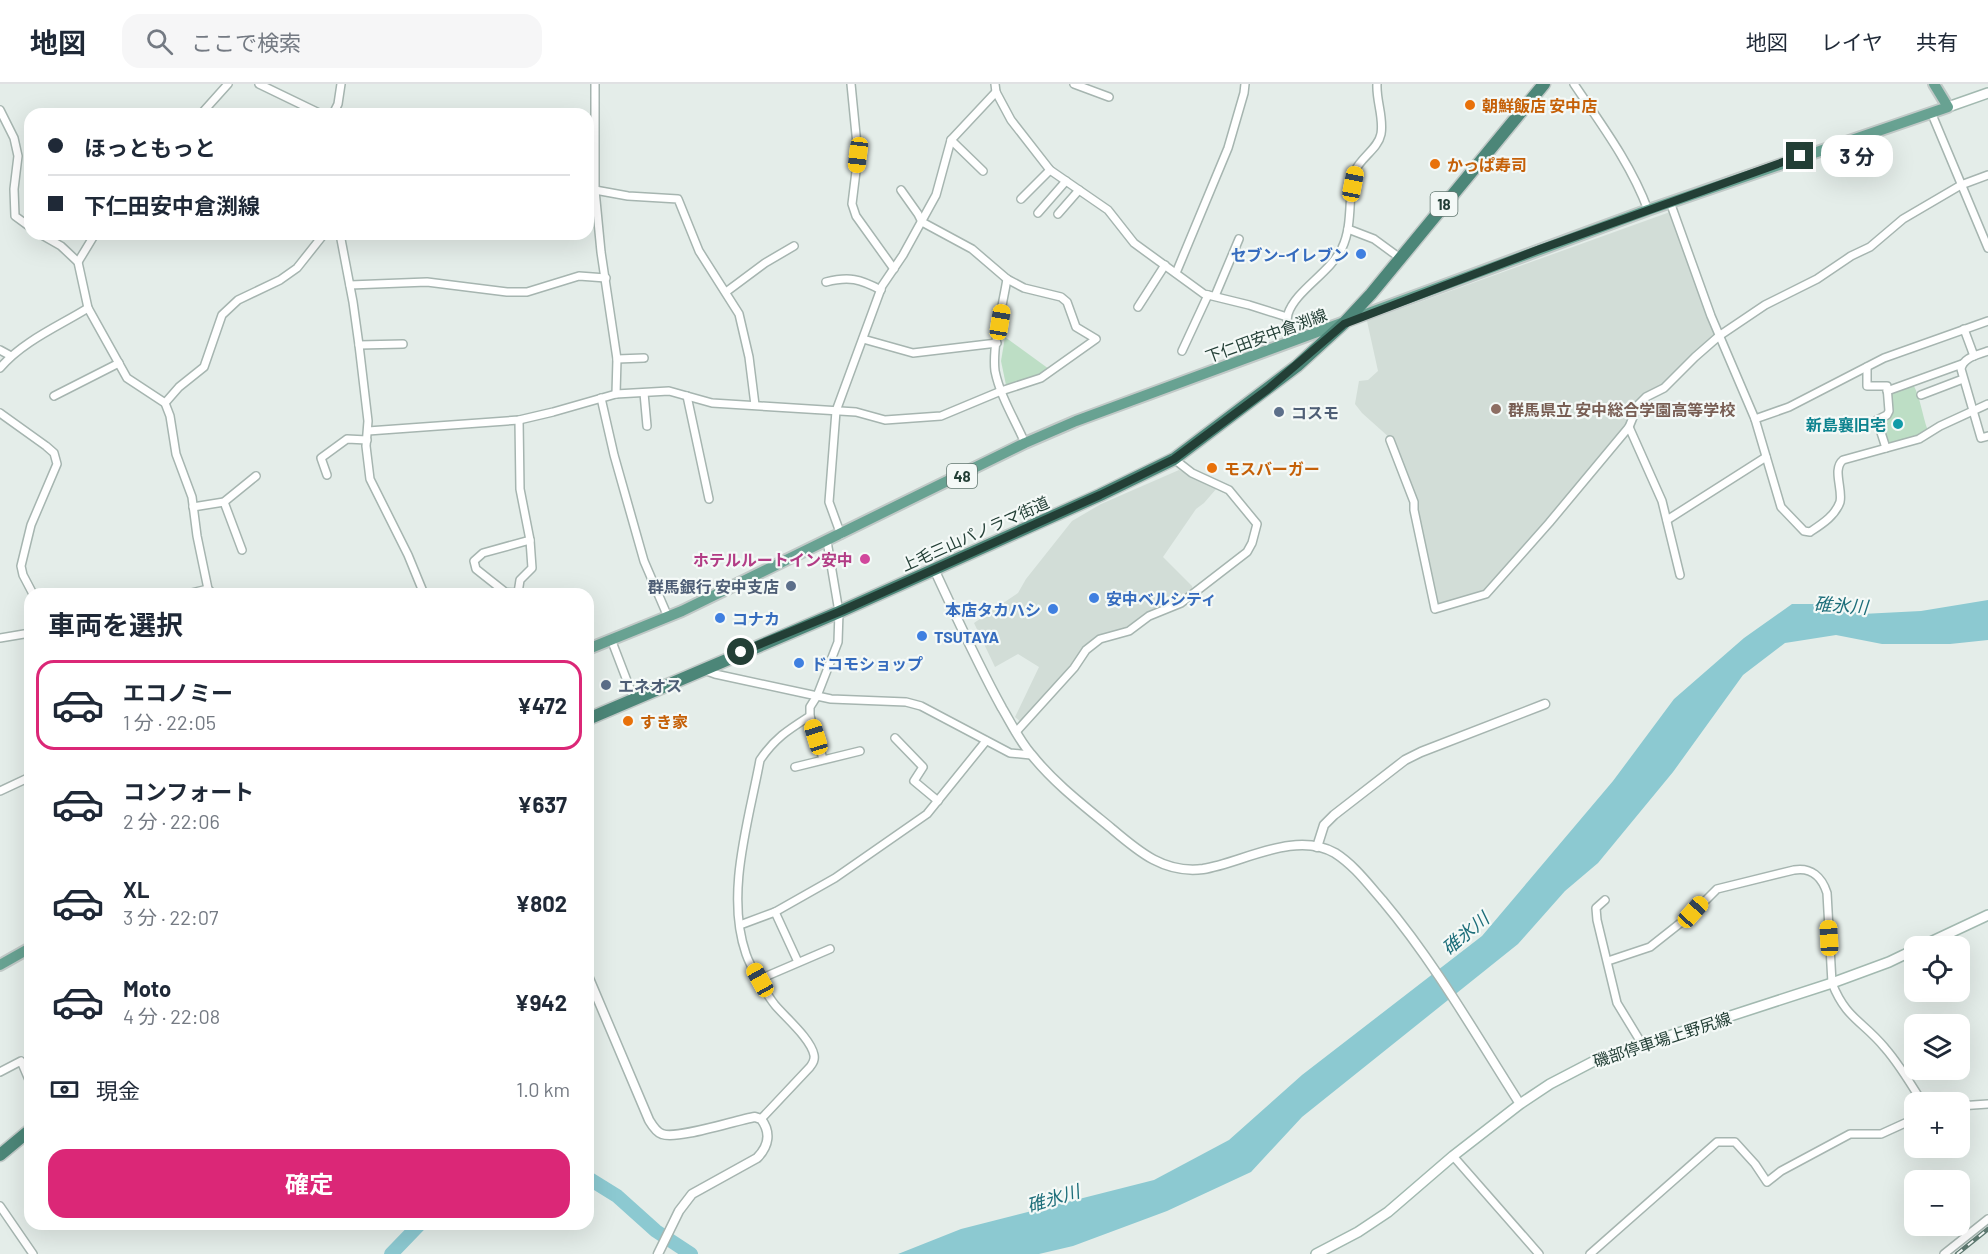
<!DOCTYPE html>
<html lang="ja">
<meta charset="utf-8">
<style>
body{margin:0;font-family:Barlow,"Noto Sans JP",sans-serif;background:#f6f6f7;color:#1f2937;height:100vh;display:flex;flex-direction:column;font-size:22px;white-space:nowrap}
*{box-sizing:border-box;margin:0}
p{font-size:20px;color:#747a83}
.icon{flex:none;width:33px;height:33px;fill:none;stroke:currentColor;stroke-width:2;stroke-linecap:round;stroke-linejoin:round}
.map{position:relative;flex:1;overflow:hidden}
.sheet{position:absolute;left:24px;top:504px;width:570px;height:642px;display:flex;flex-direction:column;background:#fff;border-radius:18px;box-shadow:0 6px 24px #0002}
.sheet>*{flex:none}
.banner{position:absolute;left:24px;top:24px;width:570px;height:132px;border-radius:18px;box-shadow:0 6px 24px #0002;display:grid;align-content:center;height:132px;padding:0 24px;background:#fff}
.fabs{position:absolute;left:1904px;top:852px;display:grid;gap:12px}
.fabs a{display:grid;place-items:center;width:66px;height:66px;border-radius:12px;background:#fff;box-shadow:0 6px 24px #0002;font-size:30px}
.end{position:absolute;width:27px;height:27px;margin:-14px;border:8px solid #233f36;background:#fff;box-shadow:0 0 0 3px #fff}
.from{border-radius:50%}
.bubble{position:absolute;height:42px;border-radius:18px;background:#fff;box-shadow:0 6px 24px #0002;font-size:20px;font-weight:700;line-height:42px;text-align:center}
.car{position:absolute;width:18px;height:36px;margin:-18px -9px;border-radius:8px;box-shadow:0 0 4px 2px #0007;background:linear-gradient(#f5c518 24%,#345 0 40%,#f5c518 0 76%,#345 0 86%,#f5c518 0)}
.banner b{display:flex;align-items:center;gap:21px;height:57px;font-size:22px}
.banner b+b{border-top:2px solid #e0e1e3}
.banner i{width:15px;height:15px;background:#1f2937}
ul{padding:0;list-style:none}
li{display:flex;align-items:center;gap:18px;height:90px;margin:0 12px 9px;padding:0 12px;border:3px solid transparent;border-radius:18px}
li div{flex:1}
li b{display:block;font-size:22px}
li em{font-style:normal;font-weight:700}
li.current{border-color:#db2777}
li>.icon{width:54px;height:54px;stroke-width:1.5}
h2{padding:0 24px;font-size:27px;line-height:72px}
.pay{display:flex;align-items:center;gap:15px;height:66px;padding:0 24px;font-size:22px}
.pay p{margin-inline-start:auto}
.button{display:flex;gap:12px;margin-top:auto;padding:12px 24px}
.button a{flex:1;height:69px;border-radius:18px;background:#db2777;color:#fff;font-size:24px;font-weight:700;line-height:69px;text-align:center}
header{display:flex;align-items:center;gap:36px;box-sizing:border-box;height:84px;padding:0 30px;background:#fff;border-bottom:2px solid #e0e1e3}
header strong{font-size:28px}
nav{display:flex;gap:33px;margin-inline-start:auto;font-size:21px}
.search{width:420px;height:54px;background:#f6f6f7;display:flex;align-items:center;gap:15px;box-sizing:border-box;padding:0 21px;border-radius:18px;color:#747a83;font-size:22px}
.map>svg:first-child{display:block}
.built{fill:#d2ddd7}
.green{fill:#bddec5}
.water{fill:#8cc9d1}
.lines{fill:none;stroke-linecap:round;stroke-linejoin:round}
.river{stroke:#8cc9d1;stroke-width:14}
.minor-casing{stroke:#a6b5b0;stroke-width:10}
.tertiary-casing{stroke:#a6b5b0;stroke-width:11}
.secondary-casing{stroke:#a2b9b0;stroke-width:12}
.primary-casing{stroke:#c1c9c7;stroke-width:14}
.trunk-casing{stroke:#c1c9c7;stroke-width:15}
.minor{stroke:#fff;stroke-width:7}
.tertiary{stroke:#fff;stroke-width:8}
.secondary{stroke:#fff;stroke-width:9}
.primary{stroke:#68a292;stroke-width:10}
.trunk{stroke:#4c8678;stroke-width:12}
.rail-casing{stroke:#5e7a71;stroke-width:4.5}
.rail{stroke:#f4f9f7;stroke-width:2;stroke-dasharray:7;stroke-linecap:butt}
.route{stroke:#233f36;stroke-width:8}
.food-dot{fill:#e8710a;stroke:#f4f9f7;stroke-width:2}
.shop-dot{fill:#3f7fe0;stroke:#f4f9f7;stroke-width:2}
.education-dot{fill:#8d6e63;stroke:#f4f9f7;stroke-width:2}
.service-dot{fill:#5c6f8a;stroke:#f4f9f7;stroke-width:2}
.culture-dot{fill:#0f9aa8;stroke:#f4f9f7;stroke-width:2}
.hotel-dot{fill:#d1479c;stroke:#f4f9f7;stroke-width:2}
.labels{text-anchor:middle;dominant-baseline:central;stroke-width:4.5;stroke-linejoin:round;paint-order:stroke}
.shield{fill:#f4f9f7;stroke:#627770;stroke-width:1.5}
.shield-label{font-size:15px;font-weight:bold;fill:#233f36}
.food-label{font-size:16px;font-weight:bold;fill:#c56008;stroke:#f4f9f7;text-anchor:start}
.shop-label{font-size:16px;font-weight:bold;fill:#366cbe;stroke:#f4f9f7;text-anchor:start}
.street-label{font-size:16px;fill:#233f36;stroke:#f4f9f7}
.education-label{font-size:16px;font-weight:bold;fill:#785e54;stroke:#f4f9f7;text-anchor:start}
.service-label{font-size:16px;font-weight:bold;fill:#4e5e75;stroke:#f4f9f7;text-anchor:start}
.culture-label{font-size:16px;font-weight:bold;fill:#0d838f;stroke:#f4f9f7;text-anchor:end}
.hotel-label{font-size:16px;font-weight:bold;fill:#b23c85;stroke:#f4f9f7;text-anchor:end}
.water-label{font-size:18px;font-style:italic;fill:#1d6e7a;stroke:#f4f9f7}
</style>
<header>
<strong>地図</strong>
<div class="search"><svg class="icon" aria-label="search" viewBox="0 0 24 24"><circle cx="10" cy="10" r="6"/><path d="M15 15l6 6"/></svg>ここで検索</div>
<nav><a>地図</a><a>レイヤ</a><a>共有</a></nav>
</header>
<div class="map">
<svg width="1988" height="1170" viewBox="0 0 1988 1170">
<rect width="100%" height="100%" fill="#e4ede9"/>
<g class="built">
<polygon points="1670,128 1715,250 1713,254 1693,271 1662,301 1645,310 1626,342 1587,392 1489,503 1478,510 1440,522 1436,519 1416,413 1411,407 1391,355 1362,329 1355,320 1359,297 1368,296 1378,287 1367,237"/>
<polygon points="1179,386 1217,404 1204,419 1196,425 1163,473 1192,502 1193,507 1176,518 1128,545 1099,554 1022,639 1015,633 1039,583 1018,570 995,583 974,539 1018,509 1026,495 1072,437 1101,420"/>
</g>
<g class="green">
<polygon points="1005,253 1049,285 1039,293 1006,301 1001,277"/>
<path d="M1913 300C1921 315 1922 331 1928 347L1888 361 1881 339 1889 333 1890 309Z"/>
</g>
<polygon class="water" points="1988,516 1988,556 1950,560 1882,560 1836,551 1785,559 1743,591 1673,688 1598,779 1565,807 1518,860 1302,1033 1251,1088 1167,1127 1073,1162 1039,1170 898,1170 961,1145 1154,1096 1229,1056 1302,991 1482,852 1613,697 1674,615 1744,554 1792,520 1827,520 1862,530 1921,527"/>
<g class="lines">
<g class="river">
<polyline points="588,1094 617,1112 656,1147 691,1170"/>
<polyline points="391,1170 420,1140"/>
</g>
<defs>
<g id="minor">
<polyline points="259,0 321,30"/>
<polyline points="595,0 595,106 601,168 617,275 616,310"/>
<polyline points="851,0 858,71 852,120 856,132 894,185"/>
<polyline points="995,0 996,8 1011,36 1050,86 1108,126 1134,159 1204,210 1249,221 1287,233"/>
<polyline points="1074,0 1109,13"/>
<path d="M1574 0C1601 40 1631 80 1648 126"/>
<polyline points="0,26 14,54 18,72 14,105 15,132 30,143"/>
<polyline points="1931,28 1988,164"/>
<polyline points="201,30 228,0"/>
<polyline points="333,30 338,20 341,0"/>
<polyline points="951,56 983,87"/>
<polyline points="595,106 628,112 678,115 699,167 739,230 749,273 755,321"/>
<polyline points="1021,115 1050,86"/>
<path d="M1670 118 1711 232 1755 335 1781 423 1804 447 1810 448C1822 440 1835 432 1840 418 1843 405 1832 385 1843 376L1919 355 1940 342 1988 320"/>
<polyline points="1038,129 1066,97"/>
<polyline points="1058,130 1079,106"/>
<polyline points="1348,145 1374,155 1400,174"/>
<polyline points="40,150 61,162 78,178 88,224 127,294 165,319 170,332 176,370 192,413 197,452 208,505 213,510"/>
<polyline points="340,150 353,218 359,261 368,337 366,362 370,395 408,471 424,510"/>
<polyline points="78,178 95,150"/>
<polyline points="1176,189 1228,64 1244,9 1245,0"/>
<path d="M1007 195C1003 220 992 262 995 287 1000 312 1015 336 1025 359"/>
<path d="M826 198C849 192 860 195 881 206"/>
<polyline points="350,201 427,198 507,208 527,208 579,192 606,194"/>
<polyline points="726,208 765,179 794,162"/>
<polyline points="1215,212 1239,155"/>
<polyline points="1138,223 1165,181"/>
<polyline points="1964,245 1974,272"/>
<polyline points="863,255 913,269 997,259"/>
<path d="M1287 258C1287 249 1286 239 1288 230 1295 207 1330 189 1342 164 1354 139 1347 108 1355 87 1361 73 1378 65 1381 50 1384 33 1376 17 1377 0"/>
<polyline points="359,261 403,260"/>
<polyline points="0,266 11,272"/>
<polyline points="1182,267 1208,211"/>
<path d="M1988 267C1978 271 1963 273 1961 285L1981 354 1988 352"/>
<polyline points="617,275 644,274"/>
<polyline points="1867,283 1867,302 1887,302 1889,327 1887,331 1877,336 1886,364"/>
<path d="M0 284C23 257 59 242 88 224"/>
<polyline points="1887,307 1962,280"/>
<polyline points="644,309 647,342"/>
<polyline points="1921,311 1963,295"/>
<polyline points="54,312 119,279"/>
<polyline points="687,312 709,415"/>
<polyline points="601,314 614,371 644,477 668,533"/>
<polyline points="165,319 179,303 204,283 222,231 238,216 280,196 297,184 324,150"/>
<polyline points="0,329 46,362 54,369 57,380 31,441 21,482 23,491 33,510"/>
<polyline points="1755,335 1789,323 1884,274 1988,237"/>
<polyline points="519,336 520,405 530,456"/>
<polyline points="1629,343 1662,417 1680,491"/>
<polyline points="368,347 519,336 553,328 616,310 669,307 712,319 856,328 885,336 941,332 1001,307 1041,294 1096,255 1076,243 1067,218 1061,213 1024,204 1007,195 972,165 922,138 918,130 901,106"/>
<polyline points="1390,356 1414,418 1414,426 1435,525 1486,510 1549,439 1629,343 1638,321 1646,313 1664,304 1695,273 1719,252 1765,221 1817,195 1851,172 1870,163 1903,135 1961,101 1988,91"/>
<polyline points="327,391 321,374 347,355 367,356"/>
<polyline points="224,418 242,466"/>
<polyline points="193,423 224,418 256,392"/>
<polyline points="1667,436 1766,373"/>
<polyline points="841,451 829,418 836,327 882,202 903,171 936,111 951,56 996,8"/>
<polyline points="187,510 208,505"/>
<polyline points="496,510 501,508 518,509 520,496 532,484 530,456 483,469 474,477 476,485 505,508"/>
<polyline points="0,554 30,549"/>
<polyline points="611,555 634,615"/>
<polyline points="704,586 715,590 831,615 906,618 921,622 1010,669 1031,671"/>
<polyline points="810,632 823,675"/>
<polyline points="1016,648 1074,584 1086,566 1100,555 1129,547 1149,532 1181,519 1247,468 1252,459 1257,440 1229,406 1192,389 1174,375"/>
<polyline points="895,654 923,683 914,697 938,717"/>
<polyline points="795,683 860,667"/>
<polyline points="0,707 30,693"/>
<polyline points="1605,816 1596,824 1597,836 1617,919 1642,960"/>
<polyline points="775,828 798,878"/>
<polyline points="740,841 775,828 835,794 927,730 986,657"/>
<path d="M1608 877 1650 863 1693 829 1717 805 1794 786C1811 783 1822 793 1827 809L1832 899C1846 935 1863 937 1885 964 1899 980 1911 1000 1922 1018"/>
<polyline points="760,895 830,865"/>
<polyline points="0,988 21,977 30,998"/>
<polyline points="1959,1022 1988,1020"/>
<path d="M761 1035 810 983C813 979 815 976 814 971 811 955 786 934 775 921 767 911 750 882 746 870 725 810 749 736 760 676 775 654 788 646 810 632V623L817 612 838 558 839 528 827 457"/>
<polyline points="1453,1072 1539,1170"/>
<polyline points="0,1122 33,1170"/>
<polyline points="1590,1170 1717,1058 1735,1058 1755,1080 1767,1098 1781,1087 1850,1050 1881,1050 1914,1035"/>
<polyline points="1944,1170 1988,1135"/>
</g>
<g id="tertiary">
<path d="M934 485C956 532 977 579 1002 624 1011 639 1019 656 1031 670 1053 698 1083 721 1111 744 1138 767 1164 790 1203 785 1242 779 1295 746 1335 769 1354 781 1368 800 1383 817 1435 879 1476 951 1520 1020"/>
<polyline points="1317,763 1324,741 1334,731 1405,676 1421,668 1545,620"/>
<path d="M588 892 649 1036C652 1041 656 1048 662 1050 677 1056 736 1036 755 1033L761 1035C771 1048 769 1062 757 1074L692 1110 679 1127 658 1170"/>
</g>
<g id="secondary">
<polyline points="1948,23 1988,9"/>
<polyline points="1922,862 1988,831"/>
<polyline points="1316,1170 1358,1148 1388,1128 1453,1072 1520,1020 1550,1000 1598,975 1832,899 1889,878 1914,866"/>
</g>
<g id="primary">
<polyline points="588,565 682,527 1025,359 1076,337 1648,126 1948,23 1934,0"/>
<polyline points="0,881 30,864"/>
</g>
<g id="trunk">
<polyline points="588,635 839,528 1100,411 1174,375 1297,282 1344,239 1371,210 1544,0"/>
<polyline points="0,1071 30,1046"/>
</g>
</defs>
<use href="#minor" class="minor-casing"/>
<use href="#tertiary" class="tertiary-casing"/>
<use href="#secondary" class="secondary-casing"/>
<use href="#primary" class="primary-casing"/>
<use href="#trunk" class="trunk-casing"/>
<use href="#minor" class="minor"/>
<use href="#tertiary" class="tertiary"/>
<use href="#secondary" class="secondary"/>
<use href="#primary" class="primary"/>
<use href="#trunk" class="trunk"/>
<defs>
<polyline id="rail" points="1957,1170 1988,1145"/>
</defs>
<use href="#rail" class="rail-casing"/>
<use href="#rail" class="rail"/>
</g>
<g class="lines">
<polyline class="route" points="741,568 839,528 1100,411 1174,375 1268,305 1344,240 1540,165 1800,72"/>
</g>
<g class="food-dot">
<circle cx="1470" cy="21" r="6"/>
<circle cx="1435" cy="80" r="6"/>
<circle cx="1212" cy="384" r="6"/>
<circle cx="628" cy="637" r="6"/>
</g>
<g class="shop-dot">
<circle cx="1361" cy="170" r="6"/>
<circle cx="1094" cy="514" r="6"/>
<circle cx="1053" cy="525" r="6"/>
<circle cx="720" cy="534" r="6"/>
<circle cx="922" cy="552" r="6"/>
<circle cx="799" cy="579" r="6"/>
</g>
<circle class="education-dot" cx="1496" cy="325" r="6"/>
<g class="service-dot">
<circle cx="1279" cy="328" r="6"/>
<circle cx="791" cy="502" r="6"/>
<circle cx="606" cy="601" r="6"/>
</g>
<circle class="culture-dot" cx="1898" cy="340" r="6"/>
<circle class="hotel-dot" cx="865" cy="475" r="6"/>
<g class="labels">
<g class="shield">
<rect x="1430.5" y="108" width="27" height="24" rx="4.5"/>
<rect x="947" y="380" width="30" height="24" rx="4.5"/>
</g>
<g class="shield-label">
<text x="1444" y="120">18</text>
<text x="962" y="392">48</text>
</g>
<g class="food-label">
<text x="1482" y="21">朝鮮飯店 安中店</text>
<text x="1447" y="80">かっぱ寿司</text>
<text x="1224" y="384">モスバーガー</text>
<text x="640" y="637">すき家</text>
</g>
<g class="shop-label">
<text x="1349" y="170" text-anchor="end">セブン-イレブン</text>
<text x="1106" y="514">安中ベルシティ</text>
<text x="1041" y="525" text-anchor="end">本店タカハシ</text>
<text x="732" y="534">コナカ</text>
<text x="934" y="552">TSUTAYA</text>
<text x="811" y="579">ドコモショップ</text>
</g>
<g class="street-label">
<text transform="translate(1266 251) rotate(-20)">下仁田安中倉渕線</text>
<text transform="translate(975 449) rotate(-24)">上毛三山パノラマ街道</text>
<text transform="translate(1662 955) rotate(-18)">磯部停車場上野尻線</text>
</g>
<g class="education-label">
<text x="1508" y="325">群馬県立 安中総合学園高等学校</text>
</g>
<g class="service-label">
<text x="1291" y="328">コスモ</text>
<text x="779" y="502" text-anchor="end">群馬銀行 安中支店</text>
<text x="618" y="601">エネオス</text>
</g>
<g class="culture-label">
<text x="1886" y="340">新島襄旧宅</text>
</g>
<g class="hotel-label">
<text x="853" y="475">ホテルルートイン安中</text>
</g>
<g class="water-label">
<text transform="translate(1841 521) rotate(4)">碓氷川</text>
<text transform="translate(1465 849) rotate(-40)">碓氷川</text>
<text transform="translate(1053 1114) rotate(-17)">碓氷川</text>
</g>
</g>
</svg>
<div class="fabs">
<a><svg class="icon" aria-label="locate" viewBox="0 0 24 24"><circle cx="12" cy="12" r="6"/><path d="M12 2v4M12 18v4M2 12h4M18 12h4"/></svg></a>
<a><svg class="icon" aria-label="layers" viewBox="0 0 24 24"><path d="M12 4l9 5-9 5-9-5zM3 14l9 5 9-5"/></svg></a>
<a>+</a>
<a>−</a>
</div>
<i class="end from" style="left:741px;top:568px"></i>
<i class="end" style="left:1800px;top:72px"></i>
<div class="bubble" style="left:1821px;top:51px;width:72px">3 分</div>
<i class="car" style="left:858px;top:71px;rotate:187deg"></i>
<i class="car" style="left:1353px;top:100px;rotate:11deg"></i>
<i class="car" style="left:1000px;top:238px;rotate:9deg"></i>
<i class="car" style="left:816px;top:653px;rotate:343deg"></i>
<i class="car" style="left:1693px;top:828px;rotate:42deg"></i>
<i class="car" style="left:1829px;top:854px;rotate:357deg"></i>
<i class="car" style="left:760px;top:896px;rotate:331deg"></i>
<div class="banner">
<b><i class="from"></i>ほっともっと</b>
<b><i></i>下仁田安中倉渕線</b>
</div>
<section class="sheet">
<h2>車両を選択</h2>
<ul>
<li class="current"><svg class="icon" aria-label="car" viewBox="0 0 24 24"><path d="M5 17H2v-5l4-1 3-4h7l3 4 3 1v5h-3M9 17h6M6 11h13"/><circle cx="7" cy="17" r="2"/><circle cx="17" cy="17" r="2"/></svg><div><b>エコノミー</b><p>1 分 · 22:05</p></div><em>¥472</em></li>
<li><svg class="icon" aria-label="car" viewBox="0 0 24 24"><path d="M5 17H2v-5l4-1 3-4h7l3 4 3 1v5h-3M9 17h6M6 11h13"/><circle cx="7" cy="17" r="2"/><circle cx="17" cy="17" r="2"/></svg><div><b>コンフォート</b><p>2 分 · 22:06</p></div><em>¥637</em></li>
<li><svg class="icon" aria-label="car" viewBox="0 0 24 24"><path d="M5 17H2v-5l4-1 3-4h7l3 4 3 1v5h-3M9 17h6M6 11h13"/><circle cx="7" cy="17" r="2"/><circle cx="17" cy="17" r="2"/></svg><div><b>XL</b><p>3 分 · 22:07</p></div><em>¥802</em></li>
<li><svg class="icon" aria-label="car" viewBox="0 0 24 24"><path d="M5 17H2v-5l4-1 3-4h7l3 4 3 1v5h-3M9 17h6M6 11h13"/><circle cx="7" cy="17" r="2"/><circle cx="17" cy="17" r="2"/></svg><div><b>Moto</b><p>4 分 · 22:08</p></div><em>¥942</em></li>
</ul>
<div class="pay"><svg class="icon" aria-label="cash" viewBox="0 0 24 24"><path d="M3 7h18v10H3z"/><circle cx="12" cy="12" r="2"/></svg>現金<p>1.0 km</p></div>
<div class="button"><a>確定</a></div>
</section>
</div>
